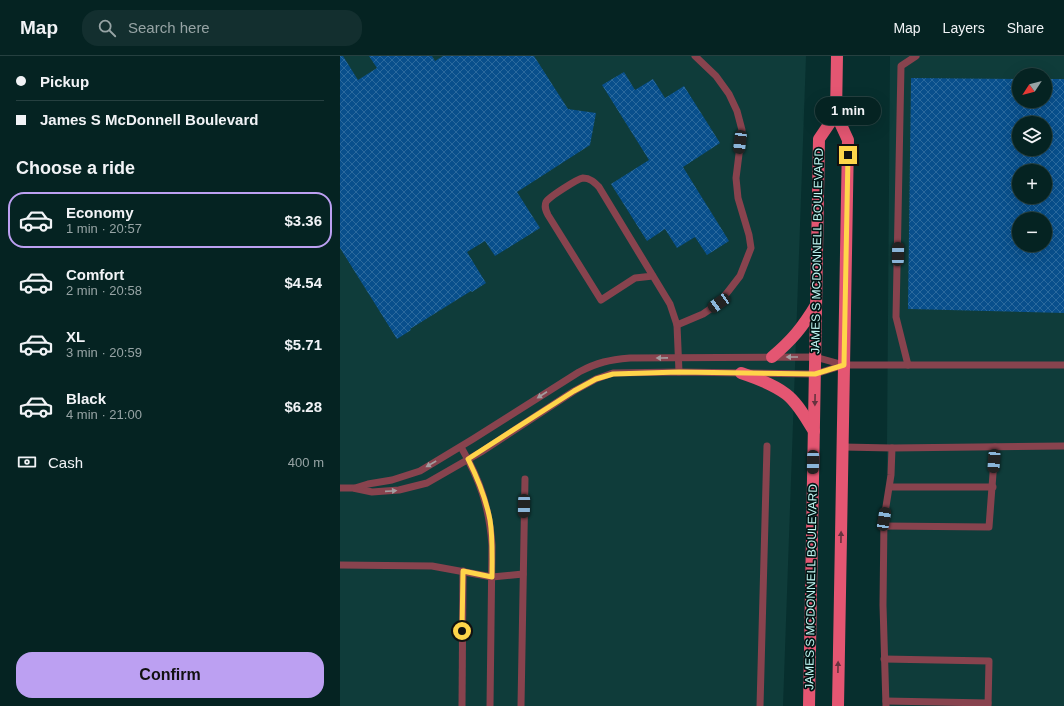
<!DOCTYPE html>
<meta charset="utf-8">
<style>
body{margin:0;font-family:Helvetica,sans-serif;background:#132f2f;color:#f1f3f6;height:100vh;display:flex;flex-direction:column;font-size:15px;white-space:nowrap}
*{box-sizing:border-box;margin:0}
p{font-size:13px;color:#97a4a5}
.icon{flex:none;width:22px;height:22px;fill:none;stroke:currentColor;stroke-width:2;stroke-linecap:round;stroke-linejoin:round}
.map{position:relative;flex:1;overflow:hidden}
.panel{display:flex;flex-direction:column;background:#052322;width:340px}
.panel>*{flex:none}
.hud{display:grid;align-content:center;height:88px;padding:0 16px;background:#052322}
.needle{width:26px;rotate:234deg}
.tools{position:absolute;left:672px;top:12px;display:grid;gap:8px}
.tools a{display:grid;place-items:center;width:40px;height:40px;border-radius:50%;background:#052322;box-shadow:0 4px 16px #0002,0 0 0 1px #264040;font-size:20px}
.end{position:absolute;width:18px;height:18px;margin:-9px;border:5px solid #ffd54a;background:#111;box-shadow:0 0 0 2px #111}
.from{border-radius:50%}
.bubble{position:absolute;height:28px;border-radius:14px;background:#052322;box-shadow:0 4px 16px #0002,0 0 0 1px #264040;font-size:13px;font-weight:700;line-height:28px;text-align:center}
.car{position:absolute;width:12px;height:24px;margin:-12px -6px;border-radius:5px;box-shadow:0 0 3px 1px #0007;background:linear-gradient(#222 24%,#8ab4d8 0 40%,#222 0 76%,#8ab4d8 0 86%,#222 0)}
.hud b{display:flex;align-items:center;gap:14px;height:38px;font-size:15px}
.hud b+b{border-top:1px solid #264040}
.hud i{width:10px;height:10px;background:#f1f3f6}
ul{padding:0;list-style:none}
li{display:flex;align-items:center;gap:12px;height:56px;margin:0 8px 6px;padding:0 8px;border:2px solid transparent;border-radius:16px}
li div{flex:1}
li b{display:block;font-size:15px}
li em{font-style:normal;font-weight:700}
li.on{border-color:#bca0f2}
li>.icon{width:36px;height:36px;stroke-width:1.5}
h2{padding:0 16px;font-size:18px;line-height:48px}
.pay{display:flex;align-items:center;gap:10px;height:44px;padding:0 16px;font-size:15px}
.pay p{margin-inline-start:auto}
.button{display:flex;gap:8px;margin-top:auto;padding:8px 16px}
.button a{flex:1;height:46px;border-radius:16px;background:#bca0f2;color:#111;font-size:16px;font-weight:700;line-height:46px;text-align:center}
header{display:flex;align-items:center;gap:24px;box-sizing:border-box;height:56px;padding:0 20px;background:#052322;border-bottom:1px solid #264040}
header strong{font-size:19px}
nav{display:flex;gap:22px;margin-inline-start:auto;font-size:14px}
.search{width:280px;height:36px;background:#132f2f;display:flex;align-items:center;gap:10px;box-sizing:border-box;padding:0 14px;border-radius:16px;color:#97a4a5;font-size:15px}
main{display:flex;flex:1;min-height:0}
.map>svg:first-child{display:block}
.built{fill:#0f3c3a;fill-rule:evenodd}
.building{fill:url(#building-cross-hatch);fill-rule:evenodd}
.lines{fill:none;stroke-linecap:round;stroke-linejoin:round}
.service{stroke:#88434e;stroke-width:7}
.primary{stroke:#e45672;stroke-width:12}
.oneway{fill:#a49da0}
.oneway2{fill:#67333f}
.route{stroke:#ffd54a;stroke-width:5}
.labels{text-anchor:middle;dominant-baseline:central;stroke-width:3.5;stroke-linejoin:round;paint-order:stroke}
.street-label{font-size:12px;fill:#c1f7f3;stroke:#001615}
</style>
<header>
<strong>Map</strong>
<div class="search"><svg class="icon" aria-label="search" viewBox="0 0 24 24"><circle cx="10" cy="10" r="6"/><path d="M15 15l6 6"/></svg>Search here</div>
<nav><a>Map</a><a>Layers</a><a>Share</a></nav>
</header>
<main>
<section class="panel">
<div class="hud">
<b><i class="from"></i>Pickup</b>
<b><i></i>James S McDonnell Boulevard</b>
</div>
<h2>Choose a ride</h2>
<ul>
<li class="on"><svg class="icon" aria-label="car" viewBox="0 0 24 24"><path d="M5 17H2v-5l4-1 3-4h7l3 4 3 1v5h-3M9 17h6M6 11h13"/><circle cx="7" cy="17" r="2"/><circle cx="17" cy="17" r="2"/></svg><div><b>Economy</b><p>1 min · 20:57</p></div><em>$3.36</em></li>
<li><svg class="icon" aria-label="car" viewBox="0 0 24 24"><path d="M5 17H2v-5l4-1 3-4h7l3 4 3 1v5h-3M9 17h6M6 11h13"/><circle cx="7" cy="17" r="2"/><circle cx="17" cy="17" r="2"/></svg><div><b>Comfort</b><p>2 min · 20:58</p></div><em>$4.54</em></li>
<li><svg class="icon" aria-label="car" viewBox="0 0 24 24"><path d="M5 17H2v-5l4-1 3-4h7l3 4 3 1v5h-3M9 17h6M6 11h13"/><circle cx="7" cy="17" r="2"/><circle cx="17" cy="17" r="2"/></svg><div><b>XL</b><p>3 min · 20:59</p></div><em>$5.71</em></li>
<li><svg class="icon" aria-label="car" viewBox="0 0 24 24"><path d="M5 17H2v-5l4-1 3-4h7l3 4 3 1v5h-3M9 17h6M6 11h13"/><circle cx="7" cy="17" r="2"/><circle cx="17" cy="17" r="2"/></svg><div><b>Black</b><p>4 min · 21:00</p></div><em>$6.28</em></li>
</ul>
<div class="pay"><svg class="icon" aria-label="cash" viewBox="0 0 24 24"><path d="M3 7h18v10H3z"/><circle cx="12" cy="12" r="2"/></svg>Cash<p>400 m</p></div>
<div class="button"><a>Confirm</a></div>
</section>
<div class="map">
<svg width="724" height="650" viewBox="0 0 724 650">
<defs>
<pattern id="building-cross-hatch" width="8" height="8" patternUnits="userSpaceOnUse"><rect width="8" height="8" fill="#084f8c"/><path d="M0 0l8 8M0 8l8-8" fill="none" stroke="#2a699d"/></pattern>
</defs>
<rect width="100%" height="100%" fill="#072f2e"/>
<g class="built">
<polygon points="0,0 466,0 443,650 0,650"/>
<path d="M550 0H724V650H545ZM679 19H705V45H679ZM679 67H705V93H679ZM679 115H705V141H679ZM679 163H705V189H679Z"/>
</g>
<g class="building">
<polygon points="0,0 3,0 18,24 37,12 29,0 92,0 95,5 103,0 194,0 228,53 256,57 250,89 177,136 200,172 155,200 145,185 127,196 146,227 132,236 131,235 70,273 71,274 57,283 0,192"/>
<polygon points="284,16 295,34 313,23 325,42 344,30 380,87 343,111 389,185 367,199 355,181 337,192 325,173 307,185 271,128 309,104 262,29"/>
<path d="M571 22 679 23V45H705V23H724V257L568 253ZM679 67H705V93H679ZM679 115H705V141H679ZM679 163H705V189H679Z"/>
</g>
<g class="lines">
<g class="service">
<path d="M313 220 295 222 261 244 208 159C206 155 204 151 206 146 209 141 237 123 243 122 250 122 254 126 259 131L330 248 337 269 339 316"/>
<polyline points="337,269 363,258 379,247 390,233 400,220 411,192 409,179 398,142 396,122 402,74 397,55 389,38 376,20 355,0"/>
<polyline points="568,309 556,261 561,10 576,0"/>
<path d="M121 391C140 424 149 450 152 489L150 650"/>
<polyline points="503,391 552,392"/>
<polyline points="550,431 653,431"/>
<polyline points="0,432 13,432 32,436 59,434 87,427 141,396 234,335 256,323 273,317 339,316 475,318 504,309 724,309"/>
<path d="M15 432 28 428 52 424 80 415 133 383 239 316C258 306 269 304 290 302L475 301 504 309"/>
<polyline points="544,470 649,471 655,391"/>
<polyline points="0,509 92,510 152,521 183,518"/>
<polyline points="544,603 649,605 648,650"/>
<polyline points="546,645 648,647"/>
<polyline points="122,650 123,515"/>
<polyline points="181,650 185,423"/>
<polyline points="420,650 427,390"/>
<polyline points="546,650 543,549 544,463 551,419 552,392 724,390"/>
</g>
<g class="primary">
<polyline points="497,0 496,58 508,84 498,650"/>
<path d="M432 301C452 284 462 272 476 249"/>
<path d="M401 317C416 322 433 328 446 338 458 347 466 363 474 375"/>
<polyline points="469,650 479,83 496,58"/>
</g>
</g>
<defs><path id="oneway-solid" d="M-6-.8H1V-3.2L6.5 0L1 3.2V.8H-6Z"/></defs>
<g class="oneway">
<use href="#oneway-solid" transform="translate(452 301) rotate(180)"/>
<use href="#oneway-solid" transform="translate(322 302) rotate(179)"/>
<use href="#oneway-solid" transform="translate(202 339) rotate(147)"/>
<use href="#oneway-solid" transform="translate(91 408) rotate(150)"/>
<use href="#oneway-solid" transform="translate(51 435) rotate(-4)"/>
</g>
<g class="oneway2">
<use href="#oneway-solid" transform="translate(475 344) rotate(91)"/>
<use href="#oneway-solid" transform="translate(501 481) rotate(-89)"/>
<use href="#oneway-solid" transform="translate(498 611) rotate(-89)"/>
</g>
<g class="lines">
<path class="route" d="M122 575 123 515 152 521C152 502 153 483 150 464 146 443 138 423 128 403L234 335 256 323 273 318 339 316 475 318 504 309 508 99"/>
</g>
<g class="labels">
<g class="street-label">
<text transform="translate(477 195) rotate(-89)">JAMES S MCDONNELL BOULEVARD</text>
<text transform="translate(471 531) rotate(-89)">JAMES S MCDONNELL BOULEVARD</text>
</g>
</g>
</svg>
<div class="tools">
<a><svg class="needle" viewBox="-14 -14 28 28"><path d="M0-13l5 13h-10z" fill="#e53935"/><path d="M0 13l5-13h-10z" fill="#97a4a5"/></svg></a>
<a><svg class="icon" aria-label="layers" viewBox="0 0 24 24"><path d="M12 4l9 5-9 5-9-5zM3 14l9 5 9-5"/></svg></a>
<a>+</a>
<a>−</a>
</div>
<i class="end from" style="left:122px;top:575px"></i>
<i class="end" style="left:508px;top:99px"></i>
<div class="bubble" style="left:475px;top:41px;width:66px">1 min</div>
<i class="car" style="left:400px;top:86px;rotate:187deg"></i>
<i class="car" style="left:558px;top:198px;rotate:1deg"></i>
<i class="car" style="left:379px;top:247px;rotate:235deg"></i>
<i class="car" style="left:654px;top:405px;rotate:184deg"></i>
<i class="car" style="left:473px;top:406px;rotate:181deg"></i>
<i class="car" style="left:184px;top:450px;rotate:181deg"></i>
<i class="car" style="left:544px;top:463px;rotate:9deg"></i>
</div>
</main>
